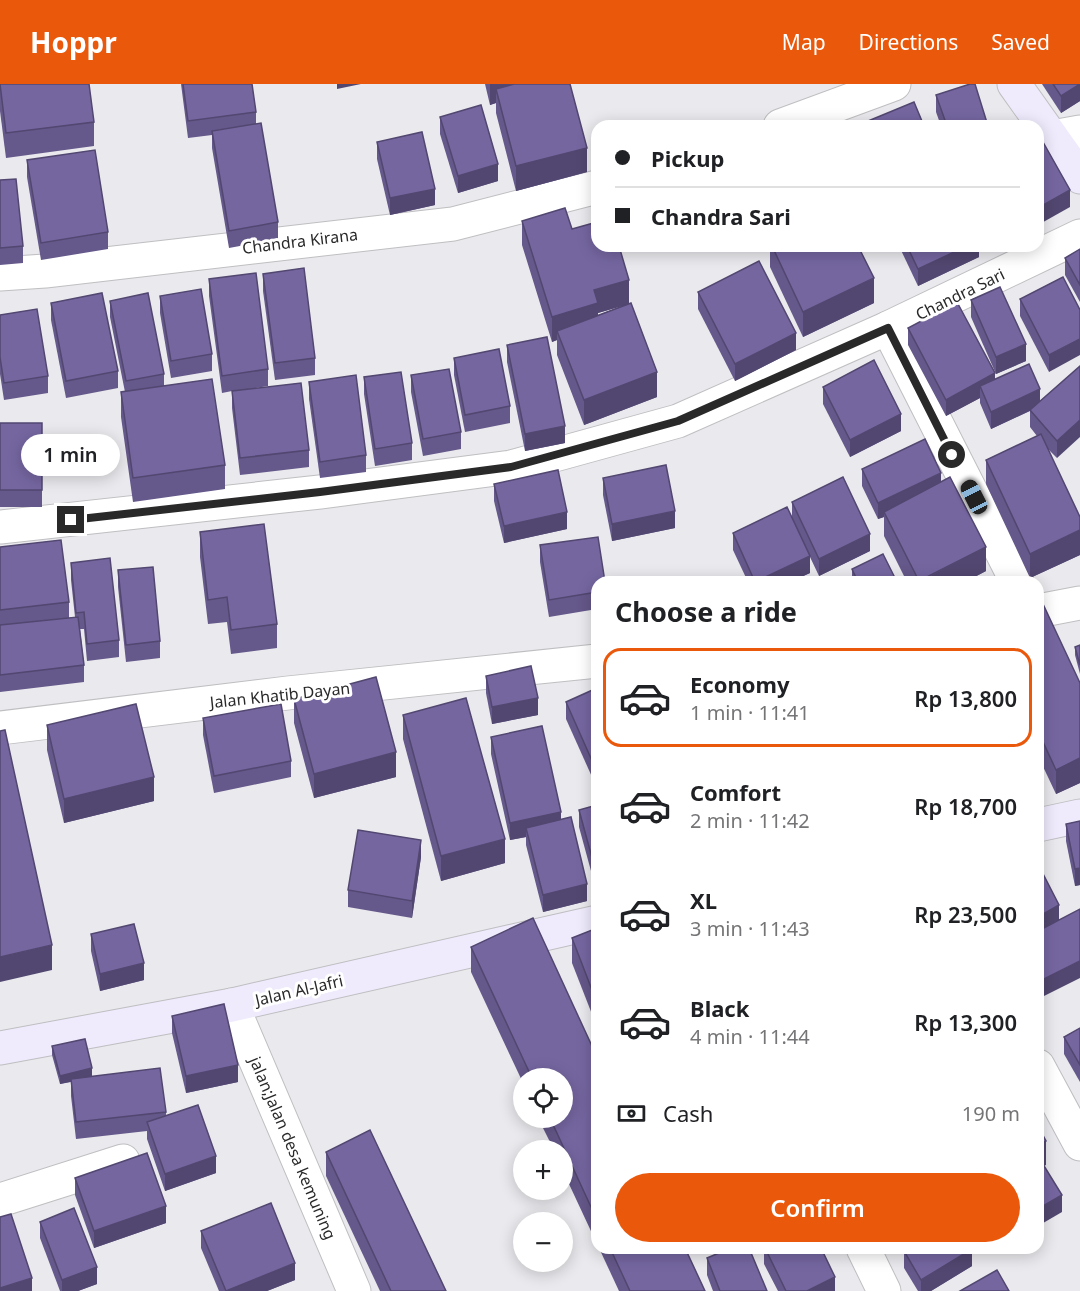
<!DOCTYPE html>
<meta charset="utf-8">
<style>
body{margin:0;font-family:"Noto Sans",sans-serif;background:#f6f6f6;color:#202124;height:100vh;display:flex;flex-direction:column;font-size:22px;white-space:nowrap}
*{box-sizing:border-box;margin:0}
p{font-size:20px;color:#757577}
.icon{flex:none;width:33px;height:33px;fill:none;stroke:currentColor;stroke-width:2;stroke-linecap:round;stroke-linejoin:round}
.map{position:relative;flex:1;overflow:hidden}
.side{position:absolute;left:591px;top:492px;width:453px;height:678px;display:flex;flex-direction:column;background:#fff;border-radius:18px;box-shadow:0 3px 15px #0003}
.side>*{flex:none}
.guide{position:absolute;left:591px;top:36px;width:453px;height:132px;border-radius:18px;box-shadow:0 3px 15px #0003;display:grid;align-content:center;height:132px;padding:0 24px;background:#fff}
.controls{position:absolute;left:513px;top:984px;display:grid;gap:12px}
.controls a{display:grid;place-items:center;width:60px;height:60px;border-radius:50%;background:#fff;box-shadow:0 3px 15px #0003;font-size:30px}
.end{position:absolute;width:27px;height:27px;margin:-14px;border:8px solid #29292a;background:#fff;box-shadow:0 0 0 3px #fff}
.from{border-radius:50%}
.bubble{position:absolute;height:42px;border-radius:21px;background:#fff;box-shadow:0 3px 15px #0003;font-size:20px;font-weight:600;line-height:42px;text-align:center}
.car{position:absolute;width:18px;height:36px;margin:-18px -9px;border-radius:8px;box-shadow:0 0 4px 2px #0007;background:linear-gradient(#222 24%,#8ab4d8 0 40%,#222 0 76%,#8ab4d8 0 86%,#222 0)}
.guide b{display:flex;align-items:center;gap:21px;height:57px;font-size:22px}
.guide b+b{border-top:2px solid #e0e0e0}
.guide i{width:15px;height:15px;background:#202124}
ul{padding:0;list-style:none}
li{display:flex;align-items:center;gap:18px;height:99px;margin:0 12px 9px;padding:0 12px;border:3px solid transparent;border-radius:18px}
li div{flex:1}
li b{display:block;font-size:22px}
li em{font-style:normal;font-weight:600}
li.current{border-color:#ea580c}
li>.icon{width:54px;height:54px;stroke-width:1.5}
h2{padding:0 24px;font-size:27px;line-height:72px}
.pay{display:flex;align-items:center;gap:15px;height:66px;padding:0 24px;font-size:22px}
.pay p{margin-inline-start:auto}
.cta{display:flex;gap:12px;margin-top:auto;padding:12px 24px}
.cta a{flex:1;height:69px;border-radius:36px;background:#ea580c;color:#fff;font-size:24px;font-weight:600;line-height:69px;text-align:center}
header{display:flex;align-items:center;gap:36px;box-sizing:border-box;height:84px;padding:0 30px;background:#ea580c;color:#fff}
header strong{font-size:28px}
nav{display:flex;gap:33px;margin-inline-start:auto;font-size:21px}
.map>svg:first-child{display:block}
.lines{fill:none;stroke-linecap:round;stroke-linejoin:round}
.street-casing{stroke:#bfbec1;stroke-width:35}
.secondary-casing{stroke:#bfbec1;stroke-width:35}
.street{stroke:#fff;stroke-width:33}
.secondary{stroke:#efebfd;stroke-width:33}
.wall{fill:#65588a;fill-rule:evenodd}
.shaded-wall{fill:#524770}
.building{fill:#7566a0;stroke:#524770;stroke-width:1.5}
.route{stroke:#29292a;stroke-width:8}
.labels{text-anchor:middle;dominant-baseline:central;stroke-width:6;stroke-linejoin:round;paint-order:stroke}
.street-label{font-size:16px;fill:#29292a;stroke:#fff}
</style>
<header>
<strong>Hoppr</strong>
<nav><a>Map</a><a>Directions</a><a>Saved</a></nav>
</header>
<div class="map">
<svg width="1080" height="1207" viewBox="0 0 1080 1207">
<rect width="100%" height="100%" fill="#eae9ed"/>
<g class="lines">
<defs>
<g id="street">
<polyline points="780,42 894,0"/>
<polyline points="1052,53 1080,48"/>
<polyline points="0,190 45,187 453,140 597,103"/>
<polyline points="888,244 1017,498"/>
<polyline points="0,443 320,408 511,383 678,337 888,244 1080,152"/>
<polyline points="1038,527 1080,519"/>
<polyline points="0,644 288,609 597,577"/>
<polyline points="232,921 354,1207"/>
<polyline points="1038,982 1080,1060"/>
<polyline points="0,1116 123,1077"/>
<polyline points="863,1164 884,1207"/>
</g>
<g id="secondary">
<polyline points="1014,0 1080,93"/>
<polyline points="1038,741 1080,732"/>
<polyline points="0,964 232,921 597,838"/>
</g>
</defs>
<use href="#street" class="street-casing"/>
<use href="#secondary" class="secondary-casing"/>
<use href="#street" class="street"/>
<use href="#secondary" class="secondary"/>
</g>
<g class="wall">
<polygon points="0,0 94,38 94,62 6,74 0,27"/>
<polygon points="181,0 252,0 256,28 256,40 278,138 278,155 229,164 212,64 212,51 188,54"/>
<polygon points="485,0 570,0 587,88 516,107 496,29 496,19 490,21"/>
<polygon points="1042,0 1080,0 1080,17 1061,29"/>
<polygon points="936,11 988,42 941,42 936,28"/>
<polygon points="440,33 498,97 458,109 440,50"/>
<polygon points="377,58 435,121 390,131 377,75"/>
<polygon points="27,76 108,148 108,165 41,176 27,93"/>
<polygon points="0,96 23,162 23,179 0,181"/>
<path d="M522 137 572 145 629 219 657 313 584 341 557 271V256L552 258 522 161ZM622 222 598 231V229Z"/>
<polygon points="770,162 858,162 874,219 803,253 770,183"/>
<polygon points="899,162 979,162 979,173 918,202"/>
<polygon points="1080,165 1080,218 1065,191 1065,174"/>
<polygon points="263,190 315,274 315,291 275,296 263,207"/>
<polygon points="1063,193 1049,288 1020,232 1020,215"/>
<polygon points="209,195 268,285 268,302 237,307 309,366 309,383 240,391 232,324 232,307 222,309 209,212"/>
<polygon points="698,208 796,266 735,297 698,225"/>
<polygon points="160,212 212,270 212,287 171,294 160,229"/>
<polygon points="971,216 1026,277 996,290 971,233"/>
<polygon points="110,217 164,290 164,302 225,381 225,405 133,418 121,333 121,308 125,308 110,233"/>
<polygon points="51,219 118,287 118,304 66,314 51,236"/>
<polygon points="0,231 48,292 48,309 4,316 0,290"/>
<polygon points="908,244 995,295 1040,317 1080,282 1057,374 1047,364 1080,433 1080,471 1030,494 986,400 986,376 1037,352 1030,343 1030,327 991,345 980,319 980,314 946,332 908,261"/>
<polygon points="507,261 565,359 525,367 507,278"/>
<polygon points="454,274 510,322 510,339 465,348 454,291"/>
<polygon points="411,291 461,348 461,365 423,372 411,308"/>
<polygon points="364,293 412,359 412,376 375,382 364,310"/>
<polygon points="309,298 366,371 366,388 320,394 309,315"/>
<polygon points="823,303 901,347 850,373 823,320"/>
<rect x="0" y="339" width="42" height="84"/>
<polygon points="862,385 941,398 986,487 965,498 907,498 884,452 884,433 878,435 862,402"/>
<polygon points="603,394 675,444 612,457 603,411"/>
<polygon points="494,400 567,445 504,459 494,417"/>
<polygon points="792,418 870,467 819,492 810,473 810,489 790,498 748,498 733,466 733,449 792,432"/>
<polygon points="200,448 277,540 277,564 231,570 227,538 208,540 200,473"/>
<polygon points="540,461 597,498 597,525 549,533 540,478"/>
<polygon points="0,463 69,518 69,534 75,533 71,496 71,479 119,556 119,573 87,577 84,545 80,545 84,581 84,598 0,608"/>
<polygon points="852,485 897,498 854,498 852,493"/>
<polygon points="118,486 160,557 160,574 126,578 118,503"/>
<polygon points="1038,522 1080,599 1080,699 1056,710 1038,672"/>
<polygon points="1080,561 1080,590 1075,571 1075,563"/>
<polygon points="486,592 538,631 492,640 486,609"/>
<polygon points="597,604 597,704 566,635 566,618"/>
<polygon points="294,615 396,693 314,714 294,639"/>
<polygon points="403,631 505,779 441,797 403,655"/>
<polygon points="203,634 291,677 291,693 214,709 203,651"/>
<polygon points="47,641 154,717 64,739 47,666"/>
<polygon points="491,653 561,735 587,817 543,828 526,761 526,753 510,756 491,670"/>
<polygon points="597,721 597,809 579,743 579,726"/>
<polygon points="1080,737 1080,801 1075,802 1066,757 1066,740"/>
<polygon points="421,773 412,834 348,823 348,806"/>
<polygon points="597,844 597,943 572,879 572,854"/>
<polygon points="91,850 144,896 100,907 91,867"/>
<polygon points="471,863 597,973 597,1160 562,1085 562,1066 554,1066 538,1034 562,1034 562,994 524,994 524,1001 471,888"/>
<polygon points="172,932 238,998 186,1009 172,949"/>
<polygon points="1080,944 1080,998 1064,970 1064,953"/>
<polygon points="52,962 92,992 166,1028 166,1032 216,1089 165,1107 147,1055 147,1047 76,1055 71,1012 71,998 60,1000 52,971"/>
<polygon points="326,1068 446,1207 380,1207 326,1092"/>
<polygon points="75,1094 166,1139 94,1164 75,1111"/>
<polygon points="40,1138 97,1200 78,1207 60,1207 40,1154"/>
<polygon points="201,1147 295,1196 267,1207 219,1207 201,1164"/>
<polygon points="599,1164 685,1164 705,1207 619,1207"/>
<polygon points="750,1164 821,1164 835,1207 778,1207 764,1180 764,1165 753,1170"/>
<polygon points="904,1167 972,1182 931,1207 918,1207 904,1184"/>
<polygon points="707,1174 767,1207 713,1207 707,1191"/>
</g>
<g class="shaded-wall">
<polygon points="337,0 361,0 337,5"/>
<polygon points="490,0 561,0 496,5 496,19 490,21"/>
<polygon points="1080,0 1080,17 1061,29 1061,12"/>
<polygon points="587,64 587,88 516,107 516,82"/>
<polygon points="498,80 498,97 458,109 458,92"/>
<polygon points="435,105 435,121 390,131 390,114"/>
<polygon points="1070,106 1070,123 1038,141 1038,124"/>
<polygon points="967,162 979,162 979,173 918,202 918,185"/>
<polygon points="874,194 874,219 803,253 803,228"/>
<polygon points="629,196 629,220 598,229 598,243 557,247 557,256 552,258 552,233 594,206"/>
<polygon points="796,249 796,266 735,297 735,280"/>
<polygon points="1080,255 1080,271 1049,288 1049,271"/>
<polygon points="1026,260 1026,277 996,290 996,273"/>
<polygon points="657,288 657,313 584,341 584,316"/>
<polygon points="995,289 995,306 980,302 980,314 946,332 946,316"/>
<polygon points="1040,305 1040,322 991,345 991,328"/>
<polygon points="901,330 901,347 850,373 850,356"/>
<polygon points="1080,336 1080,353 1057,374 1057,357"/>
<polygon points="565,342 565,359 525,367 525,350"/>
<polygon points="941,389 941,405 884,428 884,433 878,435 878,419"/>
<polygon points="675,427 675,444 612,457 612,440"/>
<polygon points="567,428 567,445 504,459 504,442"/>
<polygon points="1080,446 1080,471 1030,494 1030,470"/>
<polygon points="870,450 870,467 819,492 819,475"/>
<polygon points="986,463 986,487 965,498 919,498"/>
<polygon points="810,472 810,489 790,498 755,498"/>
<polygon points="538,614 538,631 492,640 492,623"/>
<polygon points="396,668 396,693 314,714 314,690"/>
<polygon points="1080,674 1080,699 1056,710 1056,686"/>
<polygon points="154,693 154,717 64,739 64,715"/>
<polygon points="561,728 561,745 526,744 526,753 510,756 510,739"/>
<polygon points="505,755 505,779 441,797 441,772"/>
<polygon points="421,756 421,773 412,834 412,817"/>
<polygon points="1080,784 1080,801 1075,802 1075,785"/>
<polygon points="587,800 587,817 543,828 543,811"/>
<polygon points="1059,821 1059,838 1038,850 1038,833"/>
<polygon points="52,861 52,886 0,898 0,873"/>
<polygon points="1080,877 1080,894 1038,915 1038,898"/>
<polygon points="144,879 144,896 100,907 100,890"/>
<polygon points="238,981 238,998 186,1009 186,992"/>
<polygon points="92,984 92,993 60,1000 60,992"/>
<polygon points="1046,1057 1046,1081 1038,1085 1038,1061"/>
<polygon points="216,1072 216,1089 165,1107 165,1090"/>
<polygon points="1062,1111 1062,1128 1038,1142 1038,1125"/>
<polygon points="166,1122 166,1139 94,1164 94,1147"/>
<polygon points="697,1164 710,1164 697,1170"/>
<polygon points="753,1164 766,1164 753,1170"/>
<polygon points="972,1165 972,1182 931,1207 921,1207 921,1196"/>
<polygon points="295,1179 295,1196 267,1207 226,1207"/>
<polygon points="97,1183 97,1200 78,1207 62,1207 62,1196"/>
<polygon points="835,1193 835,1207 807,1207"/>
<polygon points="32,1194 32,1207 0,1207 0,1204"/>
</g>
<g class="building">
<polygon points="0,0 89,0 94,38 6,49"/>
<polygon points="183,0 252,0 256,28 188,37"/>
<polygon points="514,0 570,0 587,64 516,82 496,5"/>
<polygon points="970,0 975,0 988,42 947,42 936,11"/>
<polygon points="1053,0 1080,0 1061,12"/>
<polygon points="914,18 924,42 856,42"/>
<polygon points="481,21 498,80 458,92 440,33"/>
<polygon points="261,39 278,138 229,147 212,47"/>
<polygon points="422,48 435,105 390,114 377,58"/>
<polygon points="1043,58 1070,106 1038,124 1038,61"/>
<polygon points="95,66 108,148 41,159 27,76"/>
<polygon points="16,95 23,162 0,164 0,96"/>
<polygon points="565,124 572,145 597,138 597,162 619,162 629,196 594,206 598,219 552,233 522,137"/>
<polygon points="772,162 858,162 874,194 803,228"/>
<polygon points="907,162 967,162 918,185"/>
<polygon points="1080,165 1080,201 1065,174"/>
<polygon points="759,177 796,249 735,280 698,208"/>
<polygon points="304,184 315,274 275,279 263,190"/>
<polygon points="256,189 268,285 222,292 209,195"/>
<polygon points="1063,193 1080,226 1080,255 1049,271 1020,215"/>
<polygon points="1000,203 1026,260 996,273 971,216"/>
<polygon points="201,205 212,270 171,277 160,212"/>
<polygon points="102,209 118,287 66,297 51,219"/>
<polygon points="148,209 164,290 126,297 110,217"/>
<polygon points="957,218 995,289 946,316 908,244"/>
<polygon points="631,219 657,288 584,316 557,247"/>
<polygon points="37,225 48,292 4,299 0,273 0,231"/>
<polygon points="547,253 565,342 525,350 507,261"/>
<polygon points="499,265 510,322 465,331 454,274"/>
<polygon points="874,276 901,330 850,356 823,303"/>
<polygon points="1029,280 1040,305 991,328 980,302"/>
<polygon points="1080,282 1080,336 1057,357 1030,326"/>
<polygon points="449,285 461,348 423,355 411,291"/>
<polygon points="401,288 412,359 375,365 364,293"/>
<polygon points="356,291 366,371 320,378 309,298"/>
<polygon points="212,295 225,381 133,394 121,308"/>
<polygon points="301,299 309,366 240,374 232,307"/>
<rect x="0" y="339" width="42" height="67"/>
<polygon points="1041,350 1080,433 1080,446 1030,470 986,376"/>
<polygon points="925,355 941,389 878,419 862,385"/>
<polygon points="666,381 675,427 612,440 603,394"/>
<polygon points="558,386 567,428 504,442 494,400"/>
<polygon points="843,393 870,450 819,475 792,418"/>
<polygon points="950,393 986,463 919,497 884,428"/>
<polygon points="787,423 810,472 755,498 733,449"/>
<polygon points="264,440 277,540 231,546 227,513 208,516 200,448"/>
<polygon points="598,453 605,498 597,498 597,508 549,516 540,461"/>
<polygon points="61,456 69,518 0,526 0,463"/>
<polygon points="883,470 897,498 858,498 852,485"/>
<polygon points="110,474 119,556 87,560 84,528 76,529 71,479"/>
<polygon points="153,483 160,557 126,561 118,486"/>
<polygon points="1043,520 1080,599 1080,674 1056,686 1038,647 1038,522"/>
<polygon points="78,533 84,581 0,591 0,541"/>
<polygon points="1080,561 1080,581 1075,563"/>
<polygon points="531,582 538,614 492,623 486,592"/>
<polygon points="376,593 396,668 314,690 294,615"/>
<polygon points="597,604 597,688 566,618"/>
<polygon points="466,614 505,755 441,772 403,631"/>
<polygon points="136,620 154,693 64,715 47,641"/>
<polygon points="281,620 291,677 214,692 203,634"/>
<polygon points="542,642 561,728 510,739 491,653"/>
<polygon points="5,646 52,861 0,873 0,647"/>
<polygon points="597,721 597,792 579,726"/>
<polygon points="571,733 587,800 543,811 526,744"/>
<polygon points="1080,737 1080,784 1075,785 1066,740"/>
<polygon points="358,746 421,756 412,817 348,806"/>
<polygon points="1038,780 1059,821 1038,833"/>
<polygon points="1080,825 1080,877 1038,898 1038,847"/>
<polygon points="533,834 597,973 597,1136 550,1034 562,1034 562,994 532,994 471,863"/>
<polygon points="134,840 144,879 100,890 91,850"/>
<polygon points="597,844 597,919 572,854"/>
<polygon points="224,920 238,981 186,992 172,932"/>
<polygon points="1080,944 1080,981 1064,953"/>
<polygon points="85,955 92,984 60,992 52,962"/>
<polygon points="160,984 166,1028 76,1038 71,995"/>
<polygon points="198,1021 216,1072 165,1090 147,1038"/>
<polygon points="1038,1042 1046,1057 1038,1061"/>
<polygon points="370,1046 446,1207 391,1207 326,1068"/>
<polygon points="147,1069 166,1122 94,1147 75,1094"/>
<polygon points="1041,1077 1062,1111 1038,1125 1038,1079"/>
<polygon points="271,1119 295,1179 226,1207 201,1147"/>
<polygon points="74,1124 97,1183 62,1196 40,1138"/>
<polygon points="11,1130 32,1194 0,1204 0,1133"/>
<polygon points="610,1164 685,1164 705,1207 630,1207"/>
<polygon points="731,1164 749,1164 767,1207 720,1207 707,1174"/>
<polygon points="765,1164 821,1164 835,1193 807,1207 786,1207"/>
<polygon points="910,1164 971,1164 972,1165 921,1196 904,1167"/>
<polygon points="997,1186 1009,1207 960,1207"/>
</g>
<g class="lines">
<polyline class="route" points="71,436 320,408 511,383 678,337 888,244 952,371"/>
</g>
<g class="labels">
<g class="street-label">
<text transform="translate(300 157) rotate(-7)">Chandra Kirana</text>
<text transform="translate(960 210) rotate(-26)">Chandra Sari</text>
<text transform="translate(280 611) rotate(-6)">Jalan Khatib Dayan</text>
<text transform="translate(299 906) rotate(-13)">Jalan Al-Jafri</text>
<text transform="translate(293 1064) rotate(67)">jalan;Jalan desa kemuning</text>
</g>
</g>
</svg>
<div class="controls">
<a><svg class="icon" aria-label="locate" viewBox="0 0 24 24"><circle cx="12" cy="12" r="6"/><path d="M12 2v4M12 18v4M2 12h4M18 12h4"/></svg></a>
<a>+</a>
<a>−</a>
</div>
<i class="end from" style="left:952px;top:371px"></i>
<i class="end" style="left:71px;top:436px"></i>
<div class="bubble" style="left:21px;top:350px;width:99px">1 min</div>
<i class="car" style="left:974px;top:413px;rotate:333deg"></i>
<div class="guide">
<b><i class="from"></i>Pickup</b>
<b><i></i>Chandra Sari</b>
</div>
<section class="side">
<h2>Choose a ride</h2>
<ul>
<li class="current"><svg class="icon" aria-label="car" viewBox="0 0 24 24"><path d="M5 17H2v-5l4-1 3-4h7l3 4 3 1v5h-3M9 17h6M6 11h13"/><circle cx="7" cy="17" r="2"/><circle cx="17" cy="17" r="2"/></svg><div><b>Economy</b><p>1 min · 11:41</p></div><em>Rp 13,800</em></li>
<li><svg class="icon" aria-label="car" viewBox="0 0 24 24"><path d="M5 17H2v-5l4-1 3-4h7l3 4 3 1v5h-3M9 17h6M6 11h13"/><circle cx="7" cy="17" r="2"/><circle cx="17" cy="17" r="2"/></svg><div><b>Comfort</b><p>2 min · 11:42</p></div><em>Rp 18,700</em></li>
<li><svg class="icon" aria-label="car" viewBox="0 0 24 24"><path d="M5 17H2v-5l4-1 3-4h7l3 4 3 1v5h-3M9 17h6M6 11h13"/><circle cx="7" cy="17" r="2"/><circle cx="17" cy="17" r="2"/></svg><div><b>XL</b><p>3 min · 11:43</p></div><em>Rp 23,500</em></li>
<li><svg class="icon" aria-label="car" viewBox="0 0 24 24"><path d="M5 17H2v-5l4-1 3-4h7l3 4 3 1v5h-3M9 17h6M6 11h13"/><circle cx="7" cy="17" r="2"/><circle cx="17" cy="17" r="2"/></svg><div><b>Black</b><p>4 min · 11:44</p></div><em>Rp 13,300</em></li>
</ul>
<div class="pay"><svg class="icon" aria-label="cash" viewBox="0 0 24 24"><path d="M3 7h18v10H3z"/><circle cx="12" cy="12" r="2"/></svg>Cash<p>190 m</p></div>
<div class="cta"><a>Confirm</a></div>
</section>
</div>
